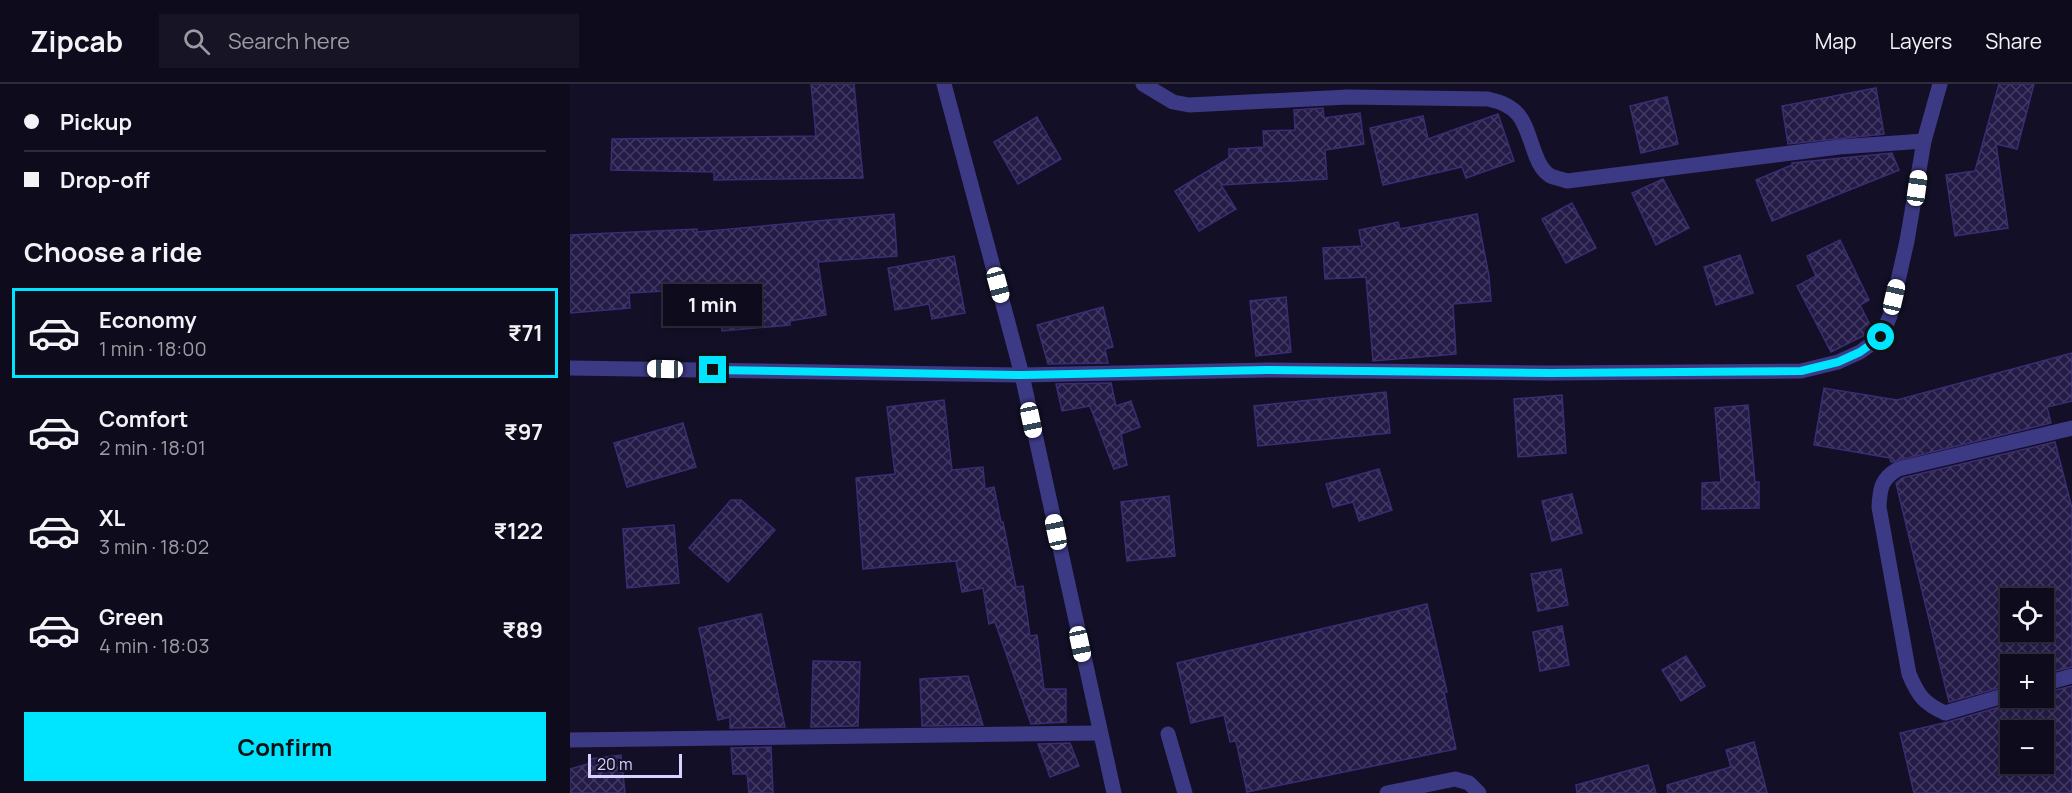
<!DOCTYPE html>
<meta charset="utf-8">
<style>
body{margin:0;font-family:Manrope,sans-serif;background:#171425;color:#f1f3f6;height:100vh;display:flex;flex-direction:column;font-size:22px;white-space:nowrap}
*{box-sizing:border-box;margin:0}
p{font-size:20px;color:#9b9ba3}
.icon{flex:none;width:33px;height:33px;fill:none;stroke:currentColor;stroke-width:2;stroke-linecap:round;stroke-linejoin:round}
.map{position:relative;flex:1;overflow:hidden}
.sheet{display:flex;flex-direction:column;background:#0e0b1c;width:570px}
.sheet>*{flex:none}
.hud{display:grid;align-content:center;height:132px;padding:0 24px;background:#0e0b1c}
.controls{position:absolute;left:1430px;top:504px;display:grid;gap:12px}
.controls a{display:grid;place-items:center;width:54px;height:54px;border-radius:0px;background:#0e0b1c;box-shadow:0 3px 9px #0003,0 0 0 2px #2e2b3b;font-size:30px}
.scale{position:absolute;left:18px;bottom:15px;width:94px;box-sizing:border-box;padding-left:6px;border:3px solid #d9d4ff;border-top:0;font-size:16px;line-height:21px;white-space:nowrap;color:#d9d4ff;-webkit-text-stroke:4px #130f26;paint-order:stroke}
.end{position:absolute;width:27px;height:27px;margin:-14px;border:8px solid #00e5ff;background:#111;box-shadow:0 0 0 3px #111}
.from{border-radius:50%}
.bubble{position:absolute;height:42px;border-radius:0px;background:#0e0b1c;box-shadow:0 3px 9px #0003,0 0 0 2px #2e2b3b;font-size:20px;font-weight:700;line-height:42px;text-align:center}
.car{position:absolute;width:18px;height:36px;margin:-18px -9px;border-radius:8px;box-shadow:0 0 4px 2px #0007;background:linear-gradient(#fff 24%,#345 0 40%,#fff 0 76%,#345 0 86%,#fff 0)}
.hud b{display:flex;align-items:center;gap:21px;height:57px;font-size:22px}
.hud b+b{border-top:2px solid #2e2b3b}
.hud i{width:15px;height:15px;background:#f1f3f6}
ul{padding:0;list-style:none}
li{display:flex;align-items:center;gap:18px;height:90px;margin:0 12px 9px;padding:0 12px;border:3px solid transparent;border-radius:0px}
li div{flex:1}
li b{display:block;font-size:22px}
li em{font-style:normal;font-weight:700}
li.selected{border-color:#00e5ff}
li>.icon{width:54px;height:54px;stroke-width:1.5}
h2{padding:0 24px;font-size:27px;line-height:72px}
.primary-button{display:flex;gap:12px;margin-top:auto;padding:12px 24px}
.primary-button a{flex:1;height:69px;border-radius:0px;background:#00e5ff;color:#111;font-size:24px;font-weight:700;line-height:69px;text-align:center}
header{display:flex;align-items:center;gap:36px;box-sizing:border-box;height:84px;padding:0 30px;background:#0e0b1c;border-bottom:2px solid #2e2b3b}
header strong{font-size:28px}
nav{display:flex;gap:33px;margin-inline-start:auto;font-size:21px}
.search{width:420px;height:54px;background:#171425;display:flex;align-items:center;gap:15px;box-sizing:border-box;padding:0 21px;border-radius:0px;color:#9b9ba3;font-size:22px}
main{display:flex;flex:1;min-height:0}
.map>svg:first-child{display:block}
.building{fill:url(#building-cross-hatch);stroke:#3b2d73;stroke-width:1.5;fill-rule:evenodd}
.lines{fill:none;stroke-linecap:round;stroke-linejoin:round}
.service{stroke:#3d3a85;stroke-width:15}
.minor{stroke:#3d3a85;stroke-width:15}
.route{stroke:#00e5ff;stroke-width:8}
</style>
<header>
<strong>Zipcab</strong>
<div class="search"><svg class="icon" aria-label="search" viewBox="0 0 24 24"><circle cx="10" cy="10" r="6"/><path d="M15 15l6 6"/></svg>Search here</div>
<nav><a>Map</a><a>Layers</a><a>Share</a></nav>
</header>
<main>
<section class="sheet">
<div class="hud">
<b><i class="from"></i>Pickup</b>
<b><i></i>Drop-off</b>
</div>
<h2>Choose a ride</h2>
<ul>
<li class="selected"><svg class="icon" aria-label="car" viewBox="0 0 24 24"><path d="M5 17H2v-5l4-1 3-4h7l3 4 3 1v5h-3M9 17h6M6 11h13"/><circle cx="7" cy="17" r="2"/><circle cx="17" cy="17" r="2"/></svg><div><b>Economy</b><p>1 min · 18:00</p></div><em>₹71</em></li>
<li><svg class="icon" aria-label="car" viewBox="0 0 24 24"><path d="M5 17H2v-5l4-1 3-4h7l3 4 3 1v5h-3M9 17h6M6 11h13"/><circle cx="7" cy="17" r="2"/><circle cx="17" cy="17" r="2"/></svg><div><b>Comfort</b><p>2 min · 18:01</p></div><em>₹97</em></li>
<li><svg class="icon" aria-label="car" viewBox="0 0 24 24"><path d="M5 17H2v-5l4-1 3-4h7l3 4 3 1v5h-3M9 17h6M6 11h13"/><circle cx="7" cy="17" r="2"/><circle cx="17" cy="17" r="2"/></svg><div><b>XL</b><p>3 min · 18:02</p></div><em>₹122</em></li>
<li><svg class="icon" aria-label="car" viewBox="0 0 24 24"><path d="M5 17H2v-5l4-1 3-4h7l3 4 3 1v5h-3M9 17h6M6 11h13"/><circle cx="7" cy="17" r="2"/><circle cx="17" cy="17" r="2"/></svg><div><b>Green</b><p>4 min · 18:03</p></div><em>₹89</em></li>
</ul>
<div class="primary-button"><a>Confirm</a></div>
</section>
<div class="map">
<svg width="1502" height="709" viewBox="0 0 1502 709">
<defs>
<pattern id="building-cross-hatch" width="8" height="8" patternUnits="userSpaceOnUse" patternTransform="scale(1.5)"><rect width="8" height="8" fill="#241b47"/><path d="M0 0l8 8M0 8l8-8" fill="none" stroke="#433b63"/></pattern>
</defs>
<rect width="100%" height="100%" fill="#130f26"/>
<g class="building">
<polygon points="241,0 284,0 293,94 144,96 144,88 41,86 42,55 246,52"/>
<polygon points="1429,0 1464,0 1447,65 1426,60 1438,144 1385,152 1376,91 1405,87"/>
<polygon points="1306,4 1314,50 1218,60 1212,22"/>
<polygon points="1097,13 1108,60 1071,69 1060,22"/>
<polygon points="753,24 754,34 790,29 794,60 755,66 757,95 651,101 666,125 629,147 605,107 659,74 659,65 694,63 693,47 725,46 724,26"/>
<polygon points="928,30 944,77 896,94 892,83 813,101 800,44 853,32 858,55"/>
<polygon points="467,33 491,75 448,100 424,58"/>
<polygon points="1322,69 1329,86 1202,137 1186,96 1222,81 1222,79"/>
<polygon points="1093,95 1119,144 1086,161 1062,109"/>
<polygon points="1002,119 1026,164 996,179 972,135"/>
<polygon points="324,130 327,172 248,178 256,231 220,237 220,241 152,247 149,204 59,209 60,224 0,229 0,151 127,145 127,148"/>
<polygon points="907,130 919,192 921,217 883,220 886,270 803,277 796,193 755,195 753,164 792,162 789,146 828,138 830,145"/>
<polygon points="1270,156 1299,216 1290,221 1303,247 1261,268 1227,202 1246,192 1237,172"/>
<polygon points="1170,171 1183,209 1146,221 1134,183"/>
<polygon points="384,172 395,229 362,235 359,220 325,226 318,184"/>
<polygon points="716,213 721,268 686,272 680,217"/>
<polygon points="533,223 543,263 535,265 538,279 478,280 467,241"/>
<polygon points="1502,269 1502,317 1477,323 1481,339 1321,378 1320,374 1244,361 1254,304 1327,316"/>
<polygon points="541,299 546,322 561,317 570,343 551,350 557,381 544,385 520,322 492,327 486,300"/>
<polygon points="816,308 820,349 688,362 684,322"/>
<polygon points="992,311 996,369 948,373 944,315"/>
<polygon points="374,316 382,386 413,383 415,405 424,403 431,438 433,438 446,503 453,502 460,552 467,551 474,605 496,605 496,638 461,640 425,538 419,540 413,504 392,508 386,477 293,485 286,394 325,390 317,323"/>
<polygon points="1178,321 1185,398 1189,398 1189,424 1132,425 1132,399 1151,398 1145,324"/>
<polygon points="113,339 126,383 57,403 44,359"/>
<path d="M1485 358 1502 424V583L1473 590V580H1440V601L1379 618 1326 399 1332 394ZM1440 514H1473V548H1440Z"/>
<polygon points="809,385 822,426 789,437 783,418 763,423 756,400"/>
<polygon points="1002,410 1012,449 982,457 972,417"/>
<polygon points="599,412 605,472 557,477 551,418"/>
<polygon points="161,416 171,416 205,446 158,498 119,464"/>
<polygon points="104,441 109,499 57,504 53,445"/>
<polygon points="991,485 998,521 968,527 961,490"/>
<polygon points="857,520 877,608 874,608 886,665 677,708 666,657 660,658 654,631 621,639 607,579"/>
<polygon points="191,530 215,643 160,644 160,633 148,636 129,544"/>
<polygon points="992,542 999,581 970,587 963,548"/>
<polygon points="1116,572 1135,602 1111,617 1092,586"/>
<polygon points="243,577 290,578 288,642 241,643"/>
<polygon points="398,592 413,641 352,642 350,595"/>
<path d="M1502 602V709H1344L1330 649 1378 638 1443 619 1449 614H1473V609ZM1440 646H1473V680H1440Z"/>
<polygon points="1184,658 1197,709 1098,709 1097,701 1161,683 1156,666"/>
<polygon points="500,659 509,682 480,693 468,660"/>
<polygon points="201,663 203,709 179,709 177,690 163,690 161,664"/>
<polygon points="51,671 55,709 0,709 0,685 21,679 20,675"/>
<polygon points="1078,681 1086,709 1007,709 1006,701"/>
</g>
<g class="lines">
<g class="service">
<polyline points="1473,600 1502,592"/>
<path d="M1440 610 1375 629C1353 619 1348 611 1339 590L1309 423C1310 404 1311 395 1328 385L1502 344"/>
<polyline points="598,650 615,709"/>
<polyline points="817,709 885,695 899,699 909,709"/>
</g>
<g class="minor">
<polyline points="374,0 452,291 544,709"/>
<polyline points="1354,57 1370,0"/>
<path d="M0 284 452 291 697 286 981 289 1231 287 1268 278 1290 268 1311 253 1320 232 1337 157 1354 57 1269 63 997 97C992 95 984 94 979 91 972 86 969 80 966 72 954 41 955 23 918 15L778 13 619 21 603 18 573 0"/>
<polyline points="0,656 529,649"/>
</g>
</g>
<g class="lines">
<polyline class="route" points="143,286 452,291 697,286 981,289 1231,287 1268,278 1290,268 1311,253"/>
</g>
</svg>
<div class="controls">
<a><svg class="icon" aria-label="locate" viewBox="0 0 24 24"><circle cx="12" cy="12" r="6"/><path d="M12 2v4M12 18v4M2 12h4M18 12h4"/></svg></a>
<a>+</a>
<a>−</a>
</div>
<div class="scale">20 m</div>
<i class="end from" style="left:1311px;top:253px"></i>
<i class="end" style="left:143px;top:286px"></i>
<div class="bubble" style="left:93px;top:200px;width:99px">1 min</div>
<i class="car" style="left:1347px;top:104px;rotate:8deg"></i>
<i class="car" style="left:428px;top:201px;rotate:165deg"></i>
<i class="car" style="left:1324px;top:213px;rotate:13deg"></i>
<i class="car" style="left:95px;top:285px;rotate:271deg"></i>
<i class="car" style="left:461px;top:336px;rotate:168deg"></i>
<i class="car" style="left:486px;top:448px;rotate:348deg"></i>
<i class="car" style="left:510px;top:560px;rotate:168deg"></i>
</div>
</main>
